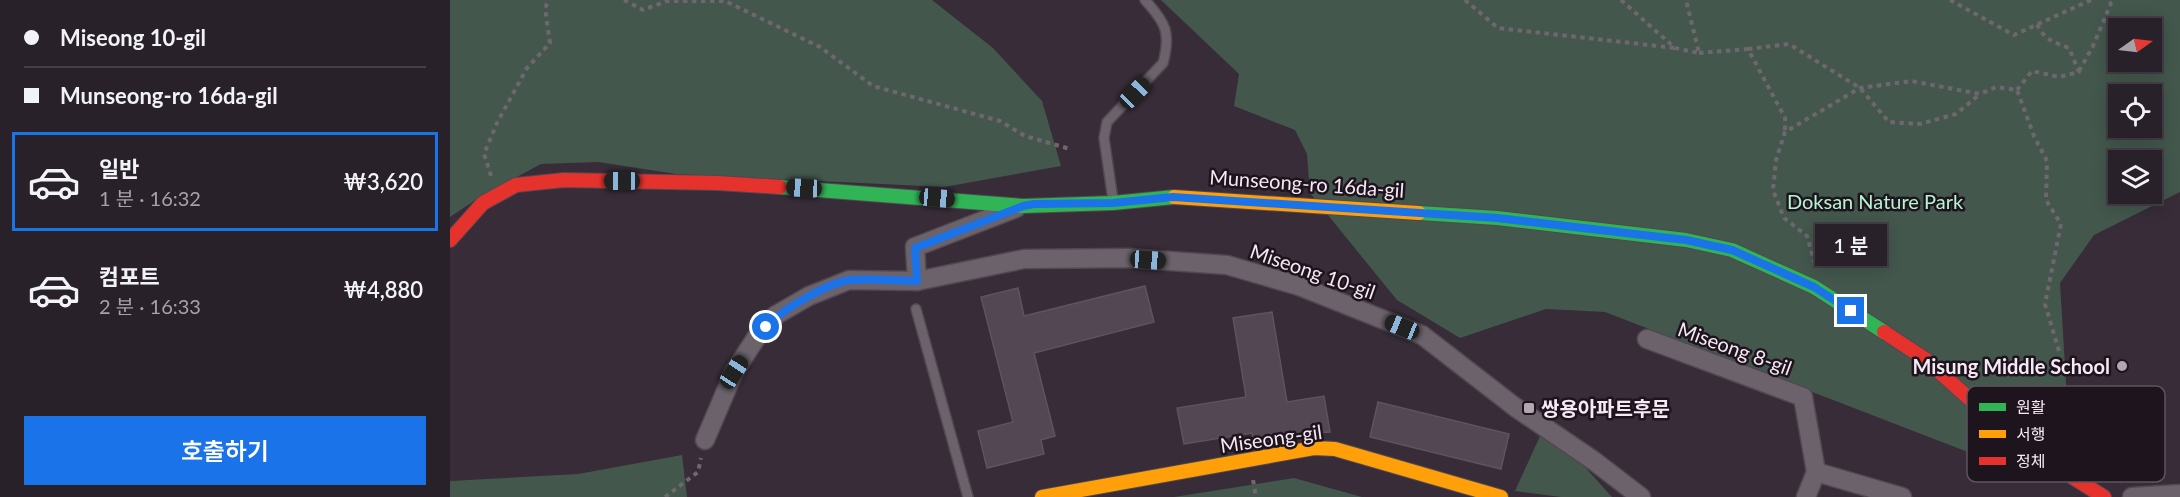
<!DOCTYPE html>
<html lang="ko">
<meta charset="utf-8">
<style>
body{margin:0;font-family:Lato,"Noto Sans KR",sans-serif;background:#352e35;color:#f1f3f6;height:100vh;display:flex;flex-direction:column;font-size:22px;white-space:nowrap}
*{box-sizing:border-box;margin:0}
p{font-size:20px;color:#a5a3a8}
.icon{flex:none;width:33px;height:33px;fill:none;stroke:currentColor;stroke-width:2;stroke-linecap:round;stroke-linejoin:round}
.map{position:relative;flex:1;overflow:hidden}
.sheet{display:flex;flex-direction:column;background:#292129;width:450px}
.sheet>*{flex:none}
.hud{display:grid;align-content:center;height:132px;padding:0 24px;background:#292129}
.needle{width:39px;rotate:76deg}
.fabs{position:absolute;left:1658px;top:18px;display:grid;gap:12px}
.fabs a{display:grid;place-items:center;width:54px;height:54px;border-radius:0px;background:#292129;box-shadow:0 3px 15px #0003,0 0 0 2px #453e46;font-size:30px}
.end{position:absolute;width:27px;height:27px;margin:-14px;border:8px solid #1a73e8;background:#fff;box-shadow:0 0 0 3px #fff}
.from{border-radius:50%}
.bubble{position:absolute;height:42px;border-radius:0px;background:#292129;box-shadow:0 3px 15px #0003,0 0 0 2px #453e46;font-size:20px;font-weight:600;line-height:42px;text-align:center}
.car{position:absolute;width:18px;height:36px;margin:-18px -9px;border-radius:8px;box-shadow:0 0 4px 2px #0007;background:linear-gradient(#222 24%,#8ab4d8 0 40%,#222 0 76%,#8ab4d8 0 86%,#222 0)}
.hud b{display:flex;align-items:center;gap:21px;height:57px;font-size:22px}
.hud b+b{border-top:2px solid #453e46}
.hud i{width:15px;height:15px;background:#f1f3f6}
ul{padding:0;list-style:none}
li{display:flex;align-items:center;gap:18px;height:99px;margin:0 12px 9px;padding:0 12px;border:3px solid transparent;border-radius:0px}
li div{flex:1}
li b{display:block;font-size:22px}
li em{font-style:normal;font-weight:600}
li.active{border-color:#1a73e8}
li>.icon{width:54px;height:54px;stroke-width:1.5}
.button{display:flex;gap:12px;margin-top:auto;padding:12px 24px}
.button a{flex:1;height:69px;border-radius:0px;background:#1a73e8;color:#fff;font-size:24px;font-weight:600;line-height:69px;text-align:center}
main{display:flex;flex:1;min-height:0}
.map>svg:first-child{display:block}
.green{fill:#43574d;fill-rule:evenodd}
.building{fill:#524752;stroke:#5e545d;stroke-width:1.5}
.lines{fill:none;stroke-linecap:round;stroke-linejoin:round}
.lane-casing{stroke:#514851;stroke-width:12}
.street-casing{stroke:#514851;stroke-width:21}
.fast-casing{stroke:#514851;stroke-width:16}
.slow-casing{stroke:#514851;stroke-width:16}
.jam-casing{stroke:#514851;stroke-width:16}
.path{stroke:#6f676e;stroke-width:4;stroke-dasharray:4.5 4.5;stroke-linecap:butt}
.lane{stroke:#6c626b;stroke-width:9}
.street{stroke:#6c626b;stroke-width:18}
.fast{stroke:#30b455;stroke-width:14}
.slow{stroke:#ff9f0a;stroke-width:14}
.jam{stroke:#e5322d;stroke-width:14}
.route{stroke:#1a73e8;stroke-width:8}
.poi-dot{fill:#b3a6b2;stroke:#1d141d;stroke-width:2}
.labels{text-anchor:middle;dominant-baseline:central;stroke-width:5;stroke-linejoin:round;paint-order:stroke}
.street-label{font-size:20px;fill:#f6e8f5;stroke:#1d141d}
.park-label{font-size:20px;fill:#b5f4d0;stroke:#1d141d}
.poi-label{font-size:20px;font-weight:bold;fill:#f6e8f5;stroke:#1d141d;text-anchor:end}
.key{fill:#1d141d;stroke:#5e545e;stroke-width:1.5}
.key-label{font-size:16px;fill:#f6e8f5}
</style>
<main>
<section class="sheet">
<div class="hud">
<b><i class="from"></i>Miseong 10-gil</b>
<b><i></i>Munseong-ro 16da-gil</b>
</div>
<ul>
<li class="active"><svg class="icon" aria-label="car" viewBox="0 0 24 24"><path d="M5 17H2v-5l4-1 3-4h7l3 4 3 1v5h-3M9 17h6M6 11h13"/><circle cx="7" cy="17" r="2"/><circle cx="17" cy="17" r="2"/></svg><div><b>일반</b><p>1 분 · 16:32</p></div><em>₩3,620</em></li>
<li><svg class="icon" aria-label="car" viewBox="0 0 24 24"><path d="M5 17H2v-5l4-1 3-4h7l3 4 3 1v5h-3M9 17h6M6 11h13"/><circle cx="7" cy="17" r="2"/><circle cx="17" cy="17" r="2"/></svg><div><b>컴포트</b><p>2 분 · 16:33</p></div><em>₩4,880</em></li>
</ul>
<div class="button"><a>호출하기</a></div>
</section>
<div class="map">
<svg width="1730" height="497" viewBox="0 0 1730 497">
<rect width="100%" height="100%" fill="#372c37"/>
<g class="green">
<polygon points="0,0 482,0 543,48 592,101 611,166 494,187 226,174 148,162 91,164 33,195 0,217"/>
<path d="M711 0H1730V192L1644 235 1610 283 1620 449 1567 471 1155 312 1096 309 1010 338 947 300 860 193 857 154 845 130 784 106 789 74ZM1668 28H1701V62H1668ZM1668 94H1701V128H1668ZM1668 160H1701V194H1668Z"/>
<polygon points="1090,436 1125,456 1162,497 1111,497 1065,491"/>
<polygon points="232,455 237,497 0,497 0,481 128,474"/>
<polygon points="844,478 912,497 724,497"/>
</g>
<g class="building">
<polygon points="695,286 704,322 584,353 605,436 591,440 594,454 537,468 528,431 563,422 531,297 568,288 574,316"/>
<polygon points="822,312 837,402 874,396 880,432 862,433 804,444 802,433 734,444 727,408 796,397 783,318"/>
<polygon points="928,402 1059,434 1051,469 920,437"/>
</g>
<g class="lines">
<defs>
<g id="lane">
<path d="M663 200 654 138 657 122 713 63C721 33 716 23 695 0"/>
<polyline points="466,309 518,497"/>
</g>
<g id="street">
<polyline points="467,281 465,247 566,208"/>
<polyline points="1197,339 1353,397 1366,472 1452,497"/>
<polyline points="255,440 284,372 306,338 326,315 359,296 399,280 467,281 574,259 678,258 777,265 849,286 972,335 1065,407 1144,461 1191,497"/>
<polyline points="1356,497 1366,472"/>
<polyline points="1682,497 1730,494"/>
</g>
<g id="fast">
<polyline points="330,187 573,206 663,203 724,197"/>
<polyline points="969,213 1047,218 1236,240 1282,250 1364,287 1434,332"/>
</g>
<g id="slow">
<polyline points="724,197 969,213"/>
<polyline points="592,497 864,448 885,449 1051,497"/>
</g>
<g id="jam">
<polyline points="0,240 33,203 66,185 114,180 268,183 330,187"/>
<polyline points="1434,332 1475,359 1570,444 1654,497"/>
</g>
</defs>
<use href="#lane" class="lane-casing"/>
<use href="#street" class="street-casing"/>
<use href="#fast" class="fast-casing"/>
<use href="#slow" class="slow-casing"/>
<use href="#jam" class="jam-casing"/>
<g class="path">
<polyline points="174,0 193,10 217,1 275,1 370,47 423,86 550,121 575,136 620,149"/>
<polyline points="1015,0 1048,28 1225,48"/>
<polyline points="1171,0 1225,48 1249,53 1236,0"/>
<polyline points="1500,0 1564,35 1641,0"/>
<polyline points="1298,49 1339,44 1410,88 1439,122 1470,124 1506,114 1530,94"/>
<polyline points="1249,53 1298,49 1335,118 1335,131"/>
<polyline points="1629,71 1643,46 1661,3 1665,0"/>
<path d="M1567 90 1582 71 1609 77 1629 72 1619 48C1604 42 1594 40 1587 24"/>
<polyline points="41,176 34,154 47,123 77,68 100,43 95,8 99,0"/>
<polyline points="1365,264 1357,236 1334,218 1323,190 1326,160 1335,132 1410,88 1461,81 1530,94 1546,87 1567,90 1584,136 1597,161 1596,200 1611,224 1595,304 1609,351"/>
<polyline points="803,480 806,497"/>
<polyline points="215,497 248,472 251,458"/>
</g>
<use href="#lane" class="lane"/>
<use href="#street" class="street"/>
<use href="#fast" class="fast"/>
<use href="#slow" class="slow"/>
<use href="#jam" class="jam"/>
</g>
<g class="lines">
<path class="route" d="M316 327C331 310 379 282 401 280 423 278 446 281 467 281L465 248 573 206 584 204 663 203 723 197 1047 218 1236 240 1282 250 1364 287 1401 311"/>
</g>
<g class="poi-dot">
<circle cx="1672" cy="366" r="6"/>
<rect x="1073" y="402" width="12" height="12" rx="3"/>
</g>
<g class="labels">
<g class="street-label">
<text transform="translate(857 183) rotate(4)">Munseong-ro 16da-gil</text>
<text transform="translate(863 271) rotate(19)">Miseong 10-gil</text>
<text transform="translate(1285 348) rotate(20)">Miseong 8-gil</text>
<text transform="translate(821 438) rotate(-8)">Miseong-gil</text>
</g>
<g class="park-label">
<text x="1425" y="201">Doksan Nature Park</text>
</g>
<g class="poi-label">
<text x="1660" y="366">Misung Middle School</text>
<text x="1091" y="408" text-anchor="start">쌍용아파트후문</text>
</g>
</g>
<rect x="1517" y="386" width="198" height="96" rx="9" class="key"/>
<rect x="1529" y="403" width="27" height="8" fill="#30b455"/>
<rect x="1529" y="430" width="27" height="8" fill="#ff9f0a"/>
<rect x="1529" y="457" width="27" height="8" fill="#e5322d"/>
<g class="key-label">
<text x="1566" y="413">원활</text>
<text x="1566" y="440">서행</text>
<text x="1566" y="467">정체</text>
</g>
</svg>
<div class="fabs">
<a><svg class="needle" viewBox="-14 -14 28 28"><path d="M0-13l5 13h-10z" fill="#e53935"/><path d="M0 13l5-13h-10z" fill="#a5a3a8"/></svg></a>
<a><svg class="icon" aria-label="locate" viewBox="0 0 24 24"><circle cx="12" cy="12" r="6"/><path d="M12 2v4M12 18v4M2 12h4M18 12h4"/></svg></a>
<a><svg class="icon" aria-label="layers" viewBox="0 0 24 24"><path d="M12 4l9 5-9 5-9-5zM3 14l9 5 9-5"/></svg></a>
</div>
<i class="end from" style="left:316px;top:327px"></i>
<i class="end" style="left:1401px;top:311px"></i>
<div class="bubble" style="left:1365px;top:224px;width:72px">1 분</div>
<i class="car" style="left:685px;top:93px;rotate:44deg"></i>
<i class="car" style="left:172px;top:181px;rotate:270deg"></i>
<i class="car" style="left:354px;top:188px;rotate:273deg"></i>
<i class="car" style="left:487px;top:198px;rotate:95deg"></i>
<i class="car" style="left:698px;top:260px;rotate:94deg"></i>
<i class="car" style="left:952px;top:327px;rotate:292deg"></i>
<i class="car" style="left:284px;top:372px;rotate:33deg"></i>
</div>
</main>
